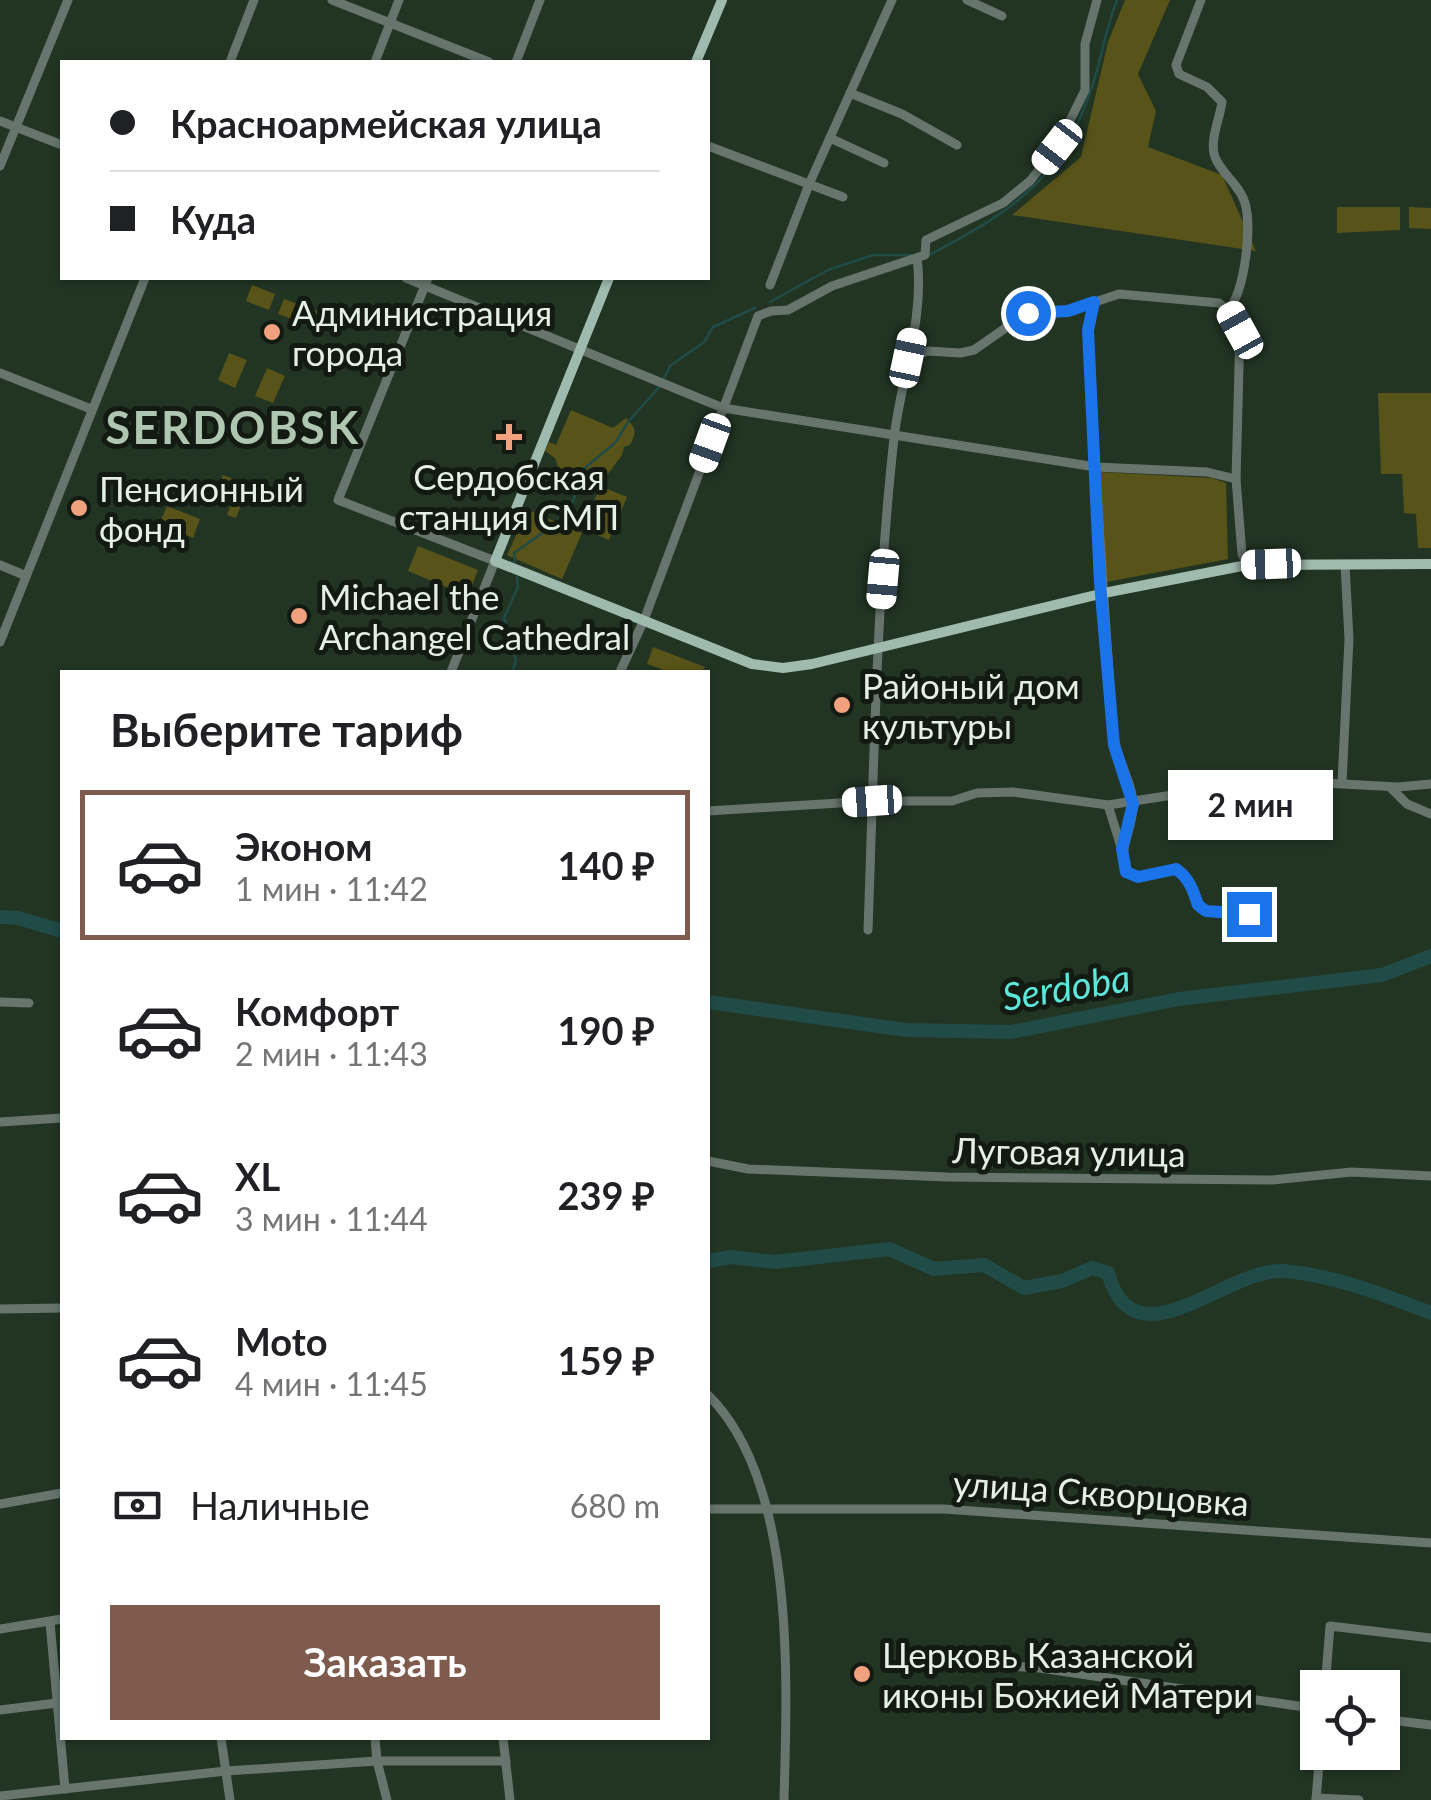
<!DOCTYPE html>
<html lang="ru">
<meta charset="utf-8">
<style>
body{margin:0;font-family:Lato,sans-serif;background:#f2f2f2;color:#202124;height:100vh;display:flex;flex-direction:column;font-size:38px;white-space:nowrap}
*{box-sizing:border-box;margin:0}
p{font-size:32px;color:#757577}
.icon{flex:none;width:55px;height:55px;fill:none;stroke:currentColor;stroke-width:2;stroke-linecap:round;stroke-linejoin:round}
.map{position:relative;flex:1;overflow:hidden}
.side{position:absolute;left:60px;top:670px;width:650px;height:1070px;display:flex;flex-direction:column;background:#fff;border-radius:0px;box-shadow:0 2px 8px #0004}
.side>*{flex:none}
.hud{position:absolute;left:60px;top:60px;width:650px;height:220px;border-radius:0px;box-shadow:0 2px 8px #0004;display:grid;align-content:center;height:220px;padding:0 50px;background:#fff}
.buttons{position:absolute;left:1300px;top:1670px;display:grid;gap:20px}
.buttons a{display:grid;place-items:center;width:100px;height:100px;border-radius:0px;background:#fff;box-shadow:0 2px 8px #0004;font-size:50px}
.end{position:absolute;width:45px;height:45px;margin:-22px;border:12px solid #1a73e8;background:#fff;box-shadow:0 0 0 5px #fff}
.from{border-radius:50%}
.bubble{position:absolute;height:70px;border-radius:0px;background:#fff;box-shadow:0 2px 8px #0004;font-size:32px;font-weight:700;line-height:70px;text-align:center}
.car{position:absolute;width:30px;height:60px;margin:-30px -15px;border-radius:12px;box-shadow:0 0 8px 2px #0007;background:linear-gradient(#fff 24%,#345 0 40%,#fff 0 76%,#345 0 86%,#fff 0)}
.hud b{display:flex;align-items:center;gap:35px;height:95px;font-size:38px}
.hud b+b{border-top:2px solid #e0e0e0}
.hud i{width:25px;height:25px;background:#202124}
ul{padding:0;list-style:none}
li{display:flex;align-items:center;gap:30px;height:150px;margin:0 20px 15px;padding:0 30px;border:5px solid transparent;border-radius:0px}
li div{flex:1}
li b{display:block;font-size:38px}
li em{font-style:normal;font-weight:700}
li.active{border-color:#7e5b4c}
li>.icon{width:90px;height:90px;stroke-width:1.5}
h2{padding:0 50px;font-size:45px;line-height:120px}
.pay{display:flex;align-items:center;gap:25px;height:110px;padding:0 50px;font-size:38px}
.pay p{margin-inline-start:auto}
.action{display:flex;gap:20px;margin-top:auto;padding:20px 50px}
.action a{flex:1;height:115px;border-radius:0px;background:#7e5b4c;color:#fff;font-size:40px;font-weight:700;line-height:115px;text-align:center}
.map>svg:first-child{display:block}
.green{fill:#585318}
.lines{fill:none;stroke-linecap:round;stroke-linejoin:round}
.stream{stroke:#204b47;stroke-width:2.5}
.river{stroke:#204b47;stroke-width:14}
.minor{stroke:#68756f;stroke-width:9}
.major{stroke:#9fbaae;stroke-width:10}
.route{stroke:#1a73e8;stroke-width:12}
.poi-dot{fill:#f2a17e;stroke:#121a12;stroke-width:4}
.labels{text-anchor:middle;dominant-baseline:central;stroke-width:10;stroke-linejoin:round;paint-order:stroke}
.poi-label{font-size:35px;fill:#e4f0e4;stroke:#121a12;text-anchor:start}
.street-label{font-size:35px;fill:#e4f0e4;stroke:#121a12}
.water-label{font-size:38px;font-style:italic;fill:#5de6da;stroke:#121a12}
.district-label{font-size:45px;font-weight:bold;letter-spacing:2.5px;fill:#afc7b0;stroke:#121a12}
</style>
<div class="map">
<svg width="1431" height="1800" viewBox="0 0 1431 1800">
<rect width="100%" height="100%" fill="#223523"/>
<g class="green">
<polygon points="1125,0 1170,0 1138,74 1156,111 1148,147 1222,175 1256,251 1012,215 1081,157 1108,42"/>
<polygon points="1337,207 1400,207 1400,230 1337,233"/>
<polygon points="1409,207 1431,208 1431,229 1409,228"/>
<polygon points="252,285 275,294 269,310 246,301"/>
<polygon points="284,299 328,315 322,330 278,314"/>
<polygon points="229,353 247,360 235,388 218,380"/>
<polygon points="267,368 285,376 273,403 255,396"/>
<polygon points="1378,393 1431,393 1431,548 1418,548 1416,514 1404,513 1402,474 1381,474"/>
<path d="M571 410 613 428 626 418C636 428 637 432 630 445L624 447 622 455 602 482 576 480 560 473 555 458 545 451 549 442 556 445Z"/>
<polygon points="1099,472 1212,478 1226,483 1228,559 1101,583"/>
<polygon points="223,475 249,485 236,518 227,515 236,491 220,484"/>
<polygon points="600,486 627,497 609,540 583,529"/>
<polygon points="167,506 200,519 193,538 159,525"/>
<polygon points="528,510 582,533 562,579 507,555"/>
<polygon points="418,546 478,570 468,596 408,571"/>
<polygon points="653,647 705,667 702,672 670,672 647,664"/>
</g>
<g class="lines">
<g class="stream">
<path d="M929 255C1023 206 1068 173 1098 67 1104 44 1108 22 1117 0"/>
<polyline points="770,302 828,270 873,255 911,255"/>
<polyline points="664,378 670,366 704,342 713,327 755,308"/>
<polyline points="515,562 514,553 551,527 571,506 586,467 615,443 628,422 661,385"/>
<polyline points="512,672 516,661 504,618 518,587 517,577"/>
</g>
<g class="river">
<polyline points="0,917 18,918 62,931"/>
<polyline points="708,1002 906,1030 1011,1032 1179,999 1382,975 1431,956"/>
<path d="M708 1261 731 1257 775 1262 889 1249 934 1269 984 1265 1024 1288 1062 1281 1092 1268 1108 1273C1134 1368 1226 1268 1283 1271 1334 1275 1384 1295 1431 1313"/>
</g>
<g class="minor">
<polyline points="332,0 489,62"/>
<polyline points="967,0 1002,16"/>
<path d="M1201 0 1176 65 1179 74 1207 87 1222 102C1220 118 1209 141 1215 157 1220 172 1240 185 1245 203 1252 227 1245 292 1228 310L1240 330 1236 479 1242 554 1247 565"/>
<polyline points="230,62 254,0"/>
<polyline points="375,62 399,0"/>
<polyline points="516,62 540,0"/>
<polyline points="850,93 902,114 957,145"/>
<polyline points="0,121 62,145"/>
<polyline points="830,138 884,163"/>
<polyline points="708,146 843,197"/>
<polyline points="0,166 68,0"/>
<polyline points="406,278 723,408 1096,467 1207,472 1236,479"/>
<polyline points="428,278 338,500 495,561 451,672"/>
<polyline points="770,285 810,182 892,0"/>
<path d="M1093 302 1088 330C1094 464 1104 597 1113 732 1115 756 1133 783 1133 805 1133 829 1118 847 1125 872L1138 877 1176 869C1189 878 1193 890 1197 905L1207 911 1249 914"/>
<polyline points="908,358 928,351 960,353 974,350 1027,313 1068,311 1119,294 1219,303 1228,310"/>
<polyline points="0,373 91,409"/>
<polyline points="0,565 24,575"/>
<polyline points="0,642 145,278"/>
<polyline points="620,672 644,620 758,316 771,311 788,310 832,286 925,255 926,240 1003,203 1030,181 1057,147 1085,90 1085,44 1097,0"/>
<polyline points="1342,783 1349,639 1345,565"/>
<polyline points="1390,787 1407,804 1431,814"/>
<polyline points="1108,805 1121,847"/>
<polyline points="708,811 872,801 952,801 977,793 1013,792 1108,805 1270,780 1398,787 1431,784"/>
<path d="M868 930C874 766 876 601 894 438 901 378 925 318 917 258"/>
<polyline points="0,1002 29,1003"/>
<polyline points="0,1122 62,1118"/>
<polyline points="708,1161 748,1169 947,1177 1272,1180 1352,1172 1431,1176"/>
<polyline points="0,1309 62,1308"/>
<path d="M708 1395C797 1482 787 1684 784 1800"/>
<polyline points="0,1504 62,1493"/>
<polyline points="708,1509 944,1509 1431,1543"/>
<polyline points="50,1622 65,1789"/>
<polyline points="0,1629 62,1619"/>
<polyline points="951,1662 1040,1668 1318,1709"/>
<polyline points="1325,1688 1330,1626 1431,1638"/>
<polyline points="0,1710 57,1703"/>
<polyline points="1382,1719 1431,1725"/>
<polyline points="221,1738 230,1800"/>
<polyline points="375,1738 377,1761 387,1800"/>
<polyline points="503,1738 510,1800"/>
<polyline points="0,1796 226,1771 377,1761 506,1761"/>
<polyline points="1316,1798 1359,1800"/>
<polyline points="1316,1800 1320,1752"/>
</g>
<g class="major">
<polyline points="696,62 722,0"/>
<polyline points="609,278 495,561 752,664 783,668 812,664 1104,593 1247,565 1431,564"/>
</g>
</g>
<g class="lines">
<path class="route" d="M1028 313 1068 311 1094 302 1088 330 1100 583 1114 745 1133 804 1122 849 1126 872 1138 877 1176 869C1189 878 1193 890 1198 905L1206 911 1249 914"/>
</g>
<g class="poi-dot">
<circle cx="272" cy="332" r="10"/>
<path d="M504 422h10v10h10v10h-10v10h-10v-10h-10v-10h10z"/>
<circle cx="79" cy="508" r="10"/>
<circle cx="299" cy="616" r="10"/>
<circle cx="842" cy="705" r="10"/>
<circle cx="862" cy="1674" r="10"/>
</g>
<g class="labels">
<g class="poi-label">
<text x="292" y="312">Администрация<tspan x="292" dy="40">города</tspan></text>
<text x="509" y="476" text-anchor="middle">Сердобская<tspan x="509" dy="40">станция СМП</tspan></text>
<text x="99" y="488">Пенсионный<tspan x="99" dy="40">фонд</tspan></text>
<text x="319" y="596">Michael the<tspan x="319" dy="40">Archangel Cathedral</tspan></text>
<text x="862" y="685">Районый дом<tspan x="862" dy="40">культуры</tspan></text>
<text x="882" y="1654">Церковь Казанской<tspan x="882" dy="40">иконы Божией Матери</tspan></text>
</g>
<g class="street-label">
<text transform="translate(1069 1151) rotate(1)">Луговая улица</text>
<text transform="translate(1101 1492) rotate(4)">улица Скворцовка</text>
</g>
<g class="water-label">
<text transform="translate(1066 986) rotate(-9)">Serdoba</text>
</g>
<g class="district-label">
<text x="233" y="427">SERDOBSK</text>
</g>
</g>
</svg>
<div class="buttons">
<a><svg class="icon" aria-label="locate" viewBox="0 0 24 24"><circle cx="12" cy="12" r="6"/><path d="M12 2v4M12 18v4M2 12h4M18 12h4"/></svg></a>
</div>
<i class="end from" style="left:1028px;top:313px"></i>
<i class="end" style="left:1249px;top:914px"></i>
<div class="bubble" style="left:1168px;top:770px;width:165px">2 мин</div>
<i class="car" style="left:1057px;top:147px;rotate:218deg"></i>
<i class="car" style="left:1240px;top:330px;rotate:331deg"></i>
<i class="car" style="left:908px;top:358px;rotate:12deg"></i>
<i class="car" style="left:710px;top:443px;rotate:200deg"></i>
<i class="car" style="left:1271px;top:564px;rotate:268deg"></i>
<i class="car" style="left:883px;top:579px;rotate:185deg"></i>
<i class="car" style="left:872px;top:801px;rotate:266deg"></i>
<div class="hud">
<b><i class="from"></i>Красноармейская улица</b>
<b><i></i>Куда</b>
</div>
<section class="side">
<h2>Выберите тариф</h2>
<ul>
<li class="active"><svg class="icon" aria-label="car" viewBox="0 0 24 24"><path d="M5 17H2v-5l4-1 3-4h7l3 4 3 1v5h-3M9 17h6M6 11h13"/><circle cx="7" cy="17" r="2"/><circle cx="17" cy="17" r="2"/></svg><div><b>Эконом</b><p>1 мин · 11:42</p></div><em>140 ₽</em></li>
<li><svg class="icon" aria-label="car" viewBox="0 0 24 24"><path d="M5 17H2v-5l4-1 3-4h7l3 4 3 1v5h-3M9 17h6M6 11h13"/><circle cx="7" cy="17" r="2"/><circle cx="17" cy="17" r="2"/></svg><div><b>Комфорт</b><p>2 мин · 11:43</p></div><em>190 ₽</em></li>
<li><svg class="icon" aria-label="car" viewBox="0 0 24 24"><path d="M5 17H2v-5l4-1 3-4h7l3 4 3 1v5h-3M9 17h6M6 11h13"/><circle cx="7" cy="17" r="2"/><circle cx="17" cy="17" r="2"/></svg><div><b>XL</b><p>3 мин · 11:44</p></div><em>239 ₽</em></li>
<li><svg class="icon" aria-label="car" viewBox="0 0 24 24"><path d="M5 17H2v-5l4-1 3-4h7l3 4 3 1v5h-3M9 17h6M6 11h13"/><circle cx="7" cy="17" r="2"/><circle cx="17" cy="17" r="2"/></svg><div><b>Moto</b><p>4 мин · 11:45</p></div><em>159 ₽</em></li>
</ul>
<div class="pay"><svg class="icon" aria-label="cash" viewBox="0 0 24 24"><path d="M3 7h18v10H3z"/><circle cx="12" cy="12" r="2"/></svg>Наличные<p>680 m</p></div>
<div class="action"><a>Заказать</a></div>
</section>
</div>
